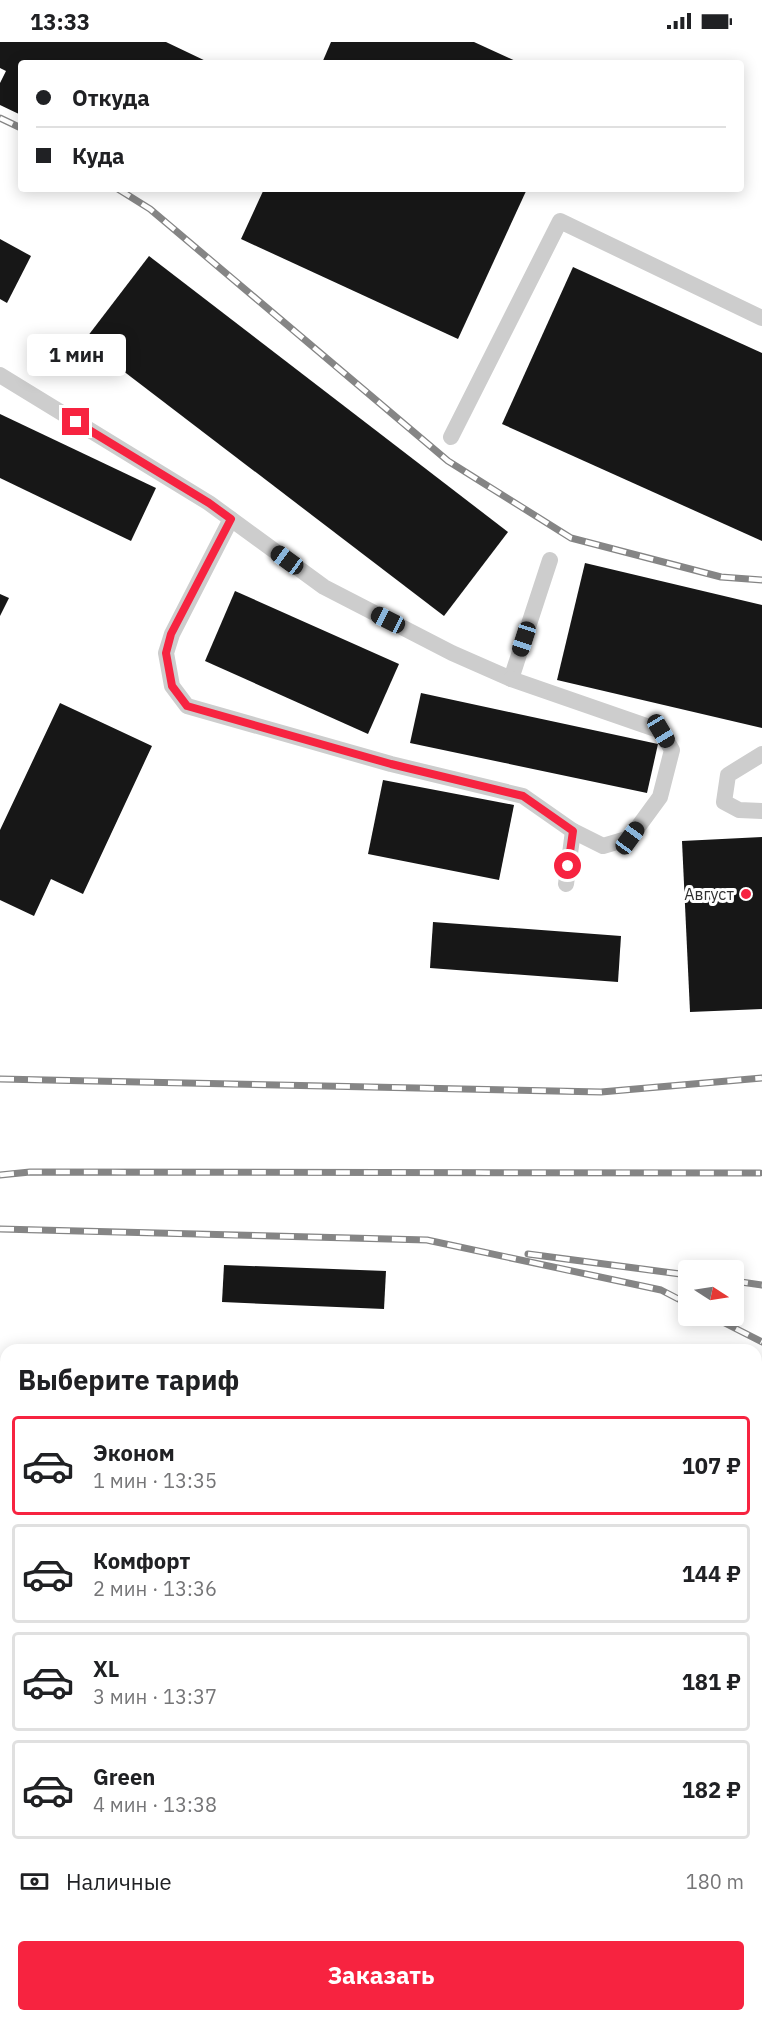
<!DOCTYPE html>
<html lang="ru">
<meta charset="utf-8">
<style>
body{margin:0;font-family:"IBM Plex Sans",sans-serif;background:#f6f6f6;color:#202124;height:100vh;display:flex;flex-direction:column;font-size:22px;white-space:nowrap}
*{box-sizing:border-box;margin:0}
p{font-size:20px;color:#757577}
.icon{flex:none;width:33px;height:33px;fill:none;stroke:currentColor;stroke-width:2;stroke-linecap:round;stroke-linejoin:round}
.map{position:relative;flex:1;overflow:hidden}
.panel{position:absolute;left:0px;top:1302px;width:762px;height:678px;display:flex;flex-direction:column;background:#fff;border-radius:18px 18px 0 0;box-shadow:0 3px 15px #0003}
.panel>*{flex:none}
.banner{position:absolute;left:18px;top:18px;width:726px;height:132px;border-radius:6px;box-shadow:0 3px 15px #0003;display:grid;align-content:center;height:132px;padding:0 18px;background:#fff}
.needle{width:39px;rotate:102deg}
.buttons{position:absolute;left:678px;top:1218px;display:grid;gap:12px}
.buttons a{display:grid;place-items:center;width:66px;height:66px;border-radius:6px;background:#fff;box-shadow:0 3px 15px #0003;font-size:30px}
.end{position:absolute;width:27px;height:27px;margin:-14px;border:8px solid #f72340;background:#fff;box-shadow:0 0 0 3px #fff}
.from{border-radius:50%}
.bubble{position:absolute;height:42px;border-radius:6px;background:#fff;box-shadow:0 3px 15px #0003;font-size:20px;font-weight:800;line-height:42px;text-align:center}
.car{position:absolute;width:18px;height:36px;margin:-18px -9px;border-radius:8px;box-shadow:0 0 4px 2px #0007;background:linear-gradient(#222 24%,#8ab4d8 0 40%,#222 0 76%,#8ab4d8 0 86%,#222 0)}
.banner b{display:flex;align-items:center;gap:21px;height:57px;font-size:22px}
.banner b+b{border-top:2px solid #e0e0e0}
.banner i{width:15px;height:15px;background:#202124}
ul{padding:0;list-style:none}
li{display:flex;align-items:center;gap:18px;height:99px;margin:0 12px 9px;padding:0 6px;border:3px solid #e0e0e0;border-radius:6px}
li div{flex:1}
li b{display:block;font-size:22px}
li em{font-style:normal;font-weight:800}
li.active{border-color:#f72340}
li>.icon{width:54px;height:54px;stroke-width:1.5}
h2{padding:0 18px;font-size:27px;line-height:72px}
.pay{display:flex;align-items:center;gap:15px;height:66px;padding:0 18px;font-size:22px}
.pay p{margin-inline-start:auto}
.cta{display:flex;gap:12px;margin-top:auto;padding:12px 18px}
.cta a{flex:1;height:69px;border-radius:6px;background:#f72340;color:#fff;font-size:24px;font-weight:800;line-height:69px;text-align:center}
.status{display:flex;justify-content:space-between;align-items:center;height:42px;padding:0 30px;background:#fff;direction:ltr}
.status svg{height:16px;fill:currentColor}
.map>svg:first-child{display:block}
.building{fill:#171717}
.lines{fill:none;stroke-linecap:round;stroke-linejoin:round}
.service{stroke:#cdcdcd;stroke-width:16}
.minor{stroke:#cdcdcd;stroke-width:32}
.rail-casing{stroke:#858585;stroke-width:7}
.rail{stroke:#fff;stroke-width:4.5;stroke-dasharray:14;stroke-linecap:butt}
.route{stroke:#f72340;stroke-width:8}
.poi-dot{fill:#f72340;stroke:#fff;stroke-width:2}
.labels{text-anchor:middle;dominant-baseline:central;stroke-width:6;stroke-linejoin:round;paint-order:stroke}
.poi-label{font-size:16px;fill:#303030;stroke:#fff;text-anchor:end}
</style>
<div class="status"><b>13:33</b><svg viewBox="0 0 49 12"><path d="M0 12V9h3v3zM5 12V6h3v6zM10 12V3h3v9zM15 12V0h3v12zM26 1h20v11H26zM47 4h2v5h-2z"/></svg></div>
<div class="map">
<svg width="762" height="1980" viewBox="0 0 762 1980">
<rect width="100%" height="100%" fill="#fff"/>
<g class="building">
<polygon points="0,0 166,0 210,21 21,21 21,73 0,63 0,41 6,29 0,26"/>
<polygon points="331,0 474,0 520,21 322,21"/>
<polygon points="264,147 527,147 458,297 241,197"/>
<polygon points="0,197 31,214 7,261 0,257"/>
<polygon points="149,214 508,490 444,574 84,299"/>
<polygon points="573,225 762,311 762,499 502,382"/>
<polygon points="0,372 156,446 131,499 0,436"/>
<polygon points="585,521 762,563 762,686 557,638"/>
<polygon points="235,549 399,622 368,692 205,619"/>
<polygon points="0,552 9,556 0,574"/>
<polygon points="421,651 658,702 647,751 410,701"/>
<polygon points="60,661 152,704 83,852 51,837 34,874 0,858 0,788"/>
<polygon points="383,738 514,763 499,838 368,812"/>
<polygon points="762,795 762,967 690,970 682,799"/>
<polygon points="433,880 621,894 618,940 430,926"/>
<polygon points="224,1223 386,1229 384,1267 222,1260"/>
<rect x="0" y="1350" width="6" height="58"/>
<rect x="0" y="1455" width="6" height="63"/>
<rect x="0" y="1874" width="6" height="60"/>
</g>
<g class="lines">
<g class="service">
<polyline points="0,333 209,461 324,545 452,611 511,637 550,518"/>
<polyline points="451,395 560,179 762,276"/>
<polyline points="231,477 172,592 166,611 172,644 187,664 391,722 523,754 573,789 566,842"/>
<polyline points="511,637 661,689 672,708 660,755 630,796 603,804 573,789"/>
<polyline points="762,712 728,733 724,760 739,768 762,769"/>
<polyline points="0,1328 6,1329"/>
<polyline points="756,1355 762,1359"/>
</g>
<g class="minor">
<polyline points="0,1433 6,1433"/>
<polyline points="756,1445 762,1445"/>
<polyline points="0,1844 6,1844"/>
<polyline points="756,1847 762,1847"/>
<polyline points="611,1980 611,1974"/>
</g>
<defs>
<g id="rail">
<polyline points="0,76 21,86"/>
<polyline points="118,147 150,167 448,419 571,496 721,535 762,538"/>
<polyline points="0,1037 601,1050 762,1036"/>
<polyline points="0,1133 30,1130 760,1131"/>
<polyline points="0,1187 427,1198 661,1248 688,1262"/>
<polyline points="528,1212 688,1233"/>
<polyline points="734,1239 762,1243"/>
<polyline points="711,1274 762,1300"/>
</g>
</defs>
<use href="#rail" class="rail-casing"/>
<use href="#rail" class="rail"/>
</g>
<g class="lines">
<polyline class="route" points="76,380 209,461 231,477 171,592 166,611 172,644 187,664 391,722 523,754 573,789 568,824"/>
</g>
<circle class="poi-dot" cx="746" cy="852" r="6"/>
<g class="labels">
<g class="poi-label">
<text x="734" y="852">Август</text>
</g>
</g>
</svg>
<div class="buttons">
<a><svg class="needle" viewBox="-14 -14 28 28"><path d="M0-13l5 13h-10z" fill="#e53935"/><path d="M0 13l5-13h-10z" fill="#757577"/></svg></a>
</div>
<i class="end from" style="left:568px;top:824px"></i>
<i class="end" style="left:76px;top:380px"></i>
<div class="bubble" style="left:27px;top:292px;width:99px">1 мин</div>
<i class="car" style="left:287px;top:518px;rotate:306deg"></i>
<i class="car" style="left:388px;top:578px;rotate:297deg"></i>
<i class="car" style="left:524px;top:597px;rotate:198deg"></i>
<i class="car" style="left:661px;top:689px;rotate:149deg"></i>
<i class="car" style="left:630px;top:796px;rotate:36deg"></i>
<div class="banner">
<b><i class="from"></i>Откуда</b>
<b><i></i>Куда</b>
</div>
<section class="panel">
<h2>Выберите тариф</h2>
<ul>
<li class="active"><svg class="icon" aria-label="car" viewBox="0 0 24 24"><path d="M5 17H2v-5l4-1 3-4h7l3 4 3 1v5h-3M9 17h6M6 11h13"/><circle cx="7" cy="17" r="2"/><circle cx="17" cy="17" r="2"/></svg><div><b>Эконом</b><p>1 мин · 13:35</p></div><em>107 ₽</em></li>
<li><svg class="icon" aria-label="car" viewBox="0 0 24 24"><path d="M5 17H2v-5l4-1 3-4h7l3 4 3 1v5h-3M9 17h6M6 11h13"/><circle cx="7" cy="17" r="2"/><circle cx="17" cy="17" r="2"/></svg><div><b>Комфорт</b><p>2 мин · 13:36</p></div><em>144 ₽</em></li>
<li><svg class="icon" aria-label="car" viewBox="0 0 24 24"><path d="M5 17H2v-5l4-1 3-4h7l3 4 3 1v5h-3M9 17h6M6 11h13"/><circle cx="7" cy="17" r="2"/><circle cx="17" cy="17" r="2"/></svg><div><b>XL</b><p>3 мин · 13:37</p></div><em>181 ₽</em></li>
<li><svg class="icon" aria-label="car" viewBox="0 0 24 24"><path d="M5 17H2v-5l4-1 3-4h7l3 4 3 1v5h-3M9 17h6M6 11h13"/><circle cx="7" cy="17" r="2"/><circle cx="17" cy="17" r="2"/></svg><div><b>Green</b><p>4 мин · 13:38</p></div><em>182 ₽</em></li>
</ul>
<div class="pay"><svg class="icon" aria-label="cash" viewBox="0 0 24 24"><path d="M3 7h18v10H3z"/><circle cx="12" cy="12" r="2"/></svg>Наличные<p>180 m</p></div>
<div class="cta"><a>Заказать</a></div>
</section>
</div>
